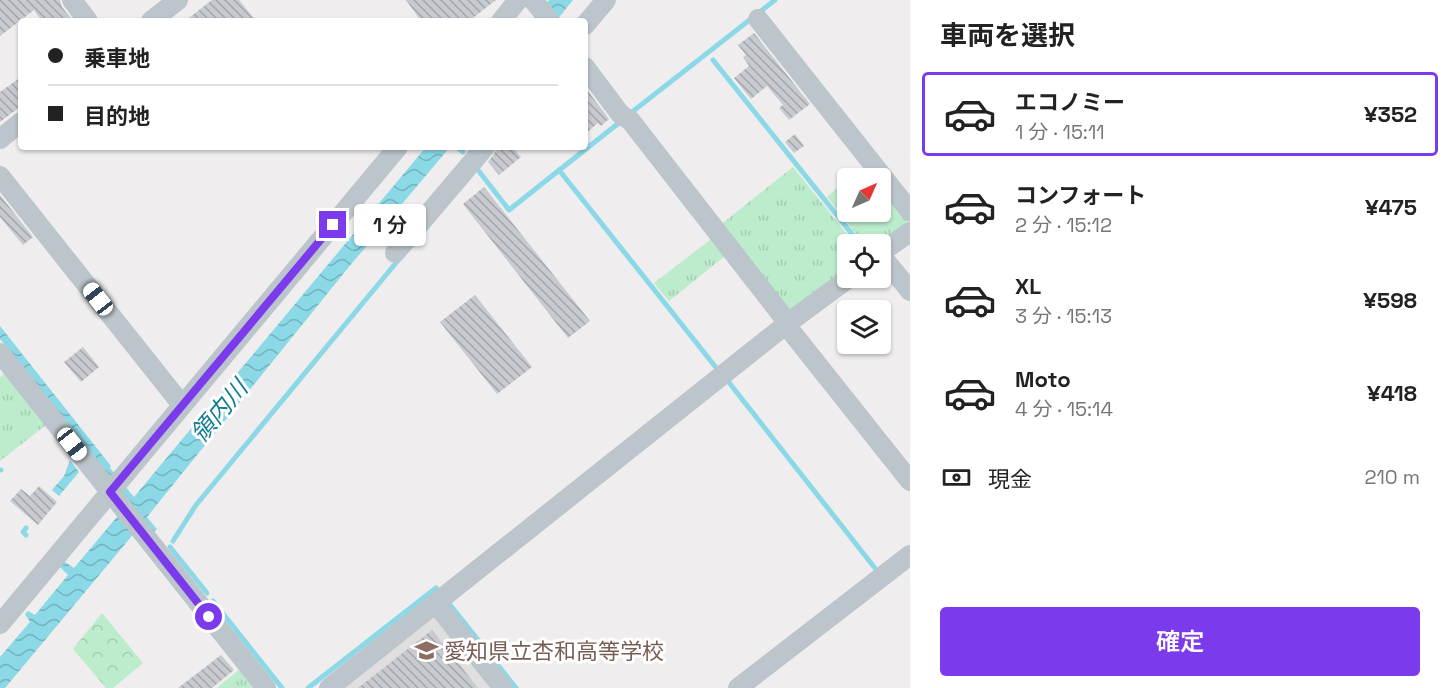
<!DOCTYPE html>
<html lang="ja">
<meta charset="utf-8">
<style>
body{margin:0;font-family:"Space Grotesk","Noto Sans JP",sans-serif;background:#f2f2f2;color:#222;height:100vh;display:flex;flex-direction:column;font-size:22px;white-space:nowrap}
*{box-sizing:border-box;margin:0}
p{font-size:20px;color:#767676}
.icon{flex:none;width:33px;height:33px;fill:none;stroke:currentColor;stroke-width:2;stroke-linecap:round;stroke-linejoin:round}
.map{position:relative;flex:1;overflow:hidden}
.sheet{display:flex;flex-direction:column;background:#fff;width:540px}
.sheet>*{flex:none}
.guide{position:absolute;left:18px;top:18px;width:570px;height:132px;border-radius:6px;box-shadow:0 2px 4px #0004;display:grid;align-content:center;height:132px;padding:0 30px;background:#fff}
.needle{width:39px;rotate:45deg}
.fabs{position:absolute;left:837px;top:168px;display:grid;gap:12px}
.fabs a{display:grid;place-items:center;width:54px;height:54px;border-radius:6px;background:#fff;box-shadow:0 2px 4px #0004;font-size:30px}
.end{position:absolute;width:27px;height:27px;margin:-14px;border:8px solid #7c3aed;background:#fff;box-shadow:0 0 0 3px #fff}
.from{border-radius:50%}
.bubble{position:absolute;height:42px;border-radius:6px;background:#fff;box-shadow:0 2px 4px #0004;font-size:20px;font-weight:600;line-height:42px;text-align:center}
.car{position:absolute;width:18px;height:36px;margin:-18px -9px;border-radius:8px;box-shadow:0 0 4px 2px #0007;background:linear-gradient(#fff 24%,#345 0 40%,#fff 0 76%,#345 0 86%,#fff 0)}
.guide b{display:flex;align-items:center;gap:21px;height:57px;font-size:22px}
.guide b+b{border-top:2px solid #e0e0e0}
.guide i{width:15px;height:15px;background:#222}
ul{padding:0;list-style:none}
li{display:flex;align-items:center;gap:18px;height:84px;margin:0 12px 9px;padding:0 18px;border:3px solid transparent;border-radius:6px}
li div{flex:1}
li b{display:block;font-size:22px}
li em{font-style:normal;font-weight:600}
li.active{border-color:#7c3aed}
li>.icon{width:54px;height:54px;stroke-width:1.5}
h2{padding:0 30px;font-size:27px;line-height:72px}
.pay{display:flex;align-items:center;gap:15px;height:66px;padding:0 30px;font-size:22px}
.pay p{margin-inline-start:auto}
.cta{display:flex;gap:12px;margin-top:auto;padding:12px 30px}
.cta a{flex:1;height:69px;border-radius:6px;background:#7c3aed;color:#fff;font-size:24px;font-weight:600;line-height:69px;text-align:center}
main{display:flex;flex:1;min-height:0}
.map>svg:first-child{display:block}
.education{fill:#e0dede}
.grass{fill:url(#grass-tufts)}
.forest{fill:url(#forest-crowns)}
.water{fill:url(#water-waves)}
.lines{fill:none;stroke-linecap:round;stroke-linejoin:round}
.stream{stroke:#8bd9e7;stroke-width:5}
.building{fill:url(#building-back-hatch)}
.minor{stroke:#bbc5cb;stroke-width:20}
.route{stroke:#7c3aed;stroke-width:8}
.labels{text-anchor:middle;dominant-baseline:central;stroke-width:6;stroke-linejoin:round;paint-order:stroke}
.education-label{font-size:22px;fill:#785e54;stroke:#fff;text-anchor:start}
.water-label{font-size:24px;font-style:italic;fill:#137e91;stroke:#fff}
</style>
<main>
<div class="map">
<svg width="910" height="688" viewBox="0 0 910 688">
<defs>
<pattern id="grass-tufts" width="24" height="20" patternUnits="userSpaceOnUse" patternTransform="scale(1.5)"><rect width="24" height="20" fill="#bceccc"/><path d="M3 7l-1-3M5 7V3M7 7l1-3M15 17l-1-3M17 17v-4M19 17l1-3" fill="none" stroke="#a3ccb1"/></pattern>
<pattern id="forest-crowns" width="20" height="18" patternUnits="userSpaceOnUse" patternTransform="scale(1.5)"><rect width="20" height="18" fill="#bceccc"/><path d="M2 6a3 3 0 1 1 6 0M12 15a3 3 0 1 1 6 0" fill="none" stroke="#a3ccb1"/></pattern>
<pattern id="water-waves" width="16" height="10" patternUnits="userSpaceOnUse" patternTransform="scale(1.5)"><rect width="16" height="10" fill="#8bd9e7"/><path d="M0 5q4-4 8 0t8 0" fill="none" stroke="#73b2be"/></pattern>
<pattern id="building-back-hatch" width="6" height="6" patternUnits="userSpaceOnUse" patternTransform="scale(1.5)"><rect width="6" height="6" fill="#c7cacf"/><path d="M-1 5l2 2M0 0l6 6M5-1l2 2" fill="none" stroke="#a3a6ab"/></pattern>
</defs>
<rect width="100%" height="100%" fill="#efeded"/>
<polygon class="education" points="433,613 495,688 338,688"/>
<g class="grass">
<polygon points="793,167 855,244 848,244 847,270 790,316 719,226"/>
<polygon points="881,179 910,217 910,223 880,244 864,244 827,197 847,180 848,212 880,212"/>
<polygon points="711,239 725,256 669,301 654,283"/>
<polygon points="5,373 46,425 0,461 0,377"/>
<polygon points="241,668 258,688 217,688"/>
</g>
<polygon class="forest" points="102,613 143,663 113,688 106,688 73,649"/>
<g class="water">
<polygon points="549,0 573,0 556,21 531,21"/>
<polygon points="426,147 450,147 348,268 147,517 157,529 154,532 136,531 5,688 0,688 0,657 30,622 25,614 28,611 35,615 68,575 58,565 62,560 74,568 121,512 119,488 124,485 134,497"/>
<polygon points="0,326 111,466 110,468 114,473 109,477 0,339"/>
<polygon points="70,460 79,472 59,496 52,490 64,476"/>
</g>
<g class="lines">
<g class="stream">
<polyline points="713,60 860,244"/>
<polyline points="632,112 775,0"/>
<polyline points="457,147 463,152"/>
<polyline points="478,170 509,210 620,122"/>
<polyline points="559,170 718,370"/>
<polyline points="727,380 878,572"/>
<polyline points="0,470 1,470"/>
<polyline points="26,528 23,532 26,535"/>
<polyline points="173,541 196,505 400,258"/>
<polyline points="170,547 207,593"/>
<polyline points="213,601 282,688"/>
<polyline points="451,606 516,688"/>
<polyline points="308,688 436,588"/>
</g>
</g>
<g class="building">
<polygon points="0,0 60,0 62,7 73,21 42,21 34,10 0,36"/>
<polygon points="212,0 239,0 256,21 185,21"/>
<polygon points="406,0 496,0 469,21 421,21"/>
<polygon points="754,33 810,104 789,120 779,108 783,105 767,86 751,99 734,78 749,66 743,57 746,55 738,45"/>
<polygon points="21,77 21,106 0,122 0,92"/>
<polygon points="585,87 609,119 601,126 598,123 585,134"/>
<polygon points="795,134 804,146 794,153 785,142"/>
<polygon points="497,147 512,147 521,157 499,175 488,162 494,154"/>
<polygon points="484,187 590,321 568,338 463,204"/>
<polygon points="0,195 33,237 23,245 0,217"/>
<polygon points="475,295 532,367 497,394 440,322"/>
<polygon points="83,347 99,367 81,382 64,362"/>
<polygon points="39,486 57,502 38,525 10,501 21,489 30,496"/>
<polygon points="432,630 478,688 358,688"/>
<polygon points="221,655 234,670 212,688 178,688"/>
</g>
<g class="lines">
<g class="minor">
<polyline points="72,0 88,21"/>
<polyline points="533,0 550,21"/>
<polyline points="758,19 910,211"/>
<polyline points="151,21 178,0"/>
<polyline points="501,21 518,0"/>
<polyline points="585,25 606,0"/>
<polyline points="585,67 621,115 630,120 788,323"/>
<polyline points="0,139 21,122"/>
<polyline points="0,176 182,405"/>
<polyline points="395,253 485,147"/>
<polyline points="880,253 910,232"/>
<polyline points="880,254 910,291"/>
<polyline points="786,325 910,481"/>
<polyline points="0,353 266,688"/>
<polyline points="436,604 503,688"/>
<polyline points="0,624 398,147"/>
<polyline points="329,688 788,323 849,278"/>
<polyline points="738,688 910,555"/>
</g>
</g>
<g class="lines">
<polyline class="route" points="209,617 110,492 333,225"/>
</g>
<defs>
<symbol id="school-bare" viewBox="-9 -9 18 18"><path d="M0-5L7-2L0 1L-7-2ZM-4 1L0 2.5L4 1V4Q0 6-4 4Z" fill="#8d6e63" stroke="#fff" stroke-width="2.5" paint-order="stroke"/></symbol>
</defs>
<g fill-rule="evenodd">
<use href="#school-bare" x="410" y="634" width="33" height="33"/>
</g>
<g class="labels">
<g class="education-label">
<text x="444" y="651">愛知県立杏和高等学校</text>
</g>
<g class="water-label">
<text transform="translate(219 411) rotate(-50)">領内川</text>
</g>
</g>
</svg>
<div class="fabs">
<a><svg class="needle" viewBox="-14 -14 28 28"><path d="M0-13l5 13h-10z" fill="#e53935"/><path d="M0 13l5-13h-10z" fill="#767676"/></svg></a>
<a><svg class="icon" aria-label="locate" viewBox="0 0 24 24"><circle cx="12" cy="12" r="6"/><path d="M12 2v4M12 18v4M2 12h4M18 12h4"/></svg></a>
<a><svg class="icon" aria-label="layers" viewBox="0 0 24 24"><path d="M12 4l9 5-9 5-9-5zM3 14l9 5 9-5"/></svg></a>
</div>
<i class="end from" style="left:209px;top:617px"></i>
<i class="end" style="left:333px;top:225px"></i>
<div class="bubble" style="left:354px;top:204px;width:72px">1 分</div>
<i class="car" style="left:98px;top:299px;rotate:322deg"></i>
<i class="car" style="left:72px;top:444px;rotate:142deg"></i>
<div class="guide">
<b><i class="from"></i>乗車地</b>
<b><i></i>目的地</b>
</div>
</div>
<section class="sheet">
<h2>車両を選択</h2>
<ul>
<li class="active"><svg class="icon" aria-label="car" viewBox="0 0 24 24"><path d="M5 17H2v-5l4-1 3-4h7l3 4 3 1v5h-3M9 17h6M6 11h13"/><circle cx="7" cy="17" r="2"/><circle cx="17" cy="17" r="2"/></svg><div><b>エコノミー</b><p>1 分 · 15:11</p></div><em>¥352</em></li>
<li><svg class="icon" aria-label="car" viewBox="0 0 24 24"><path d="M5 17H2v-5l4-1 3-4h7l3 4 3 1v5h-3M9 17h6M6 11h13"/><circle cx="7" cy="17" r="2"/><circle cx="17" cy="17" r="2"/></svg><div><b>コンフォート</b><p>2 分 · 15:12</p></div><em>¥475</em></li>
<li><svg class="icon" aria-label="car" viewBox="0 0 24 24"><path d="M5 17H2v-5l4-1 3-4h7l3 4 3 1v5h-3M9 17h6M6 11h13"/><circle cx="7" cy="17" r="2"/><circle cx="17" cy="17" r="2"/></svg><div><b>XL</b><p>3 分 · 15:13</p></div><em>¥598</em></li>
<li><svg class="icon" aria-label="car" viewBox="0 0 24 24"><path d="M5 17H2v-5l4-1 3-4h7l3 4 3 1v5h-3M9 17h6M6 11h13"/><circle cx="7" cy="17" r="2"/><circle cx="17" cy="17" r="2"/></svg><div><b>Moto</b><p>4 分 · 15:14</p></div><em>¥418</em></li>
</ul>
<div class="pay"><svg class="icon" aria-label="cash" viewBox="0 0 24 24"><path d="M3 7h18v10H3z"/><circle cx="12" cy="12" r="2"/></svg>現金<p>210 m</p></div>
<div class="cta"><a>確定</a></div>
</section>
</main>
